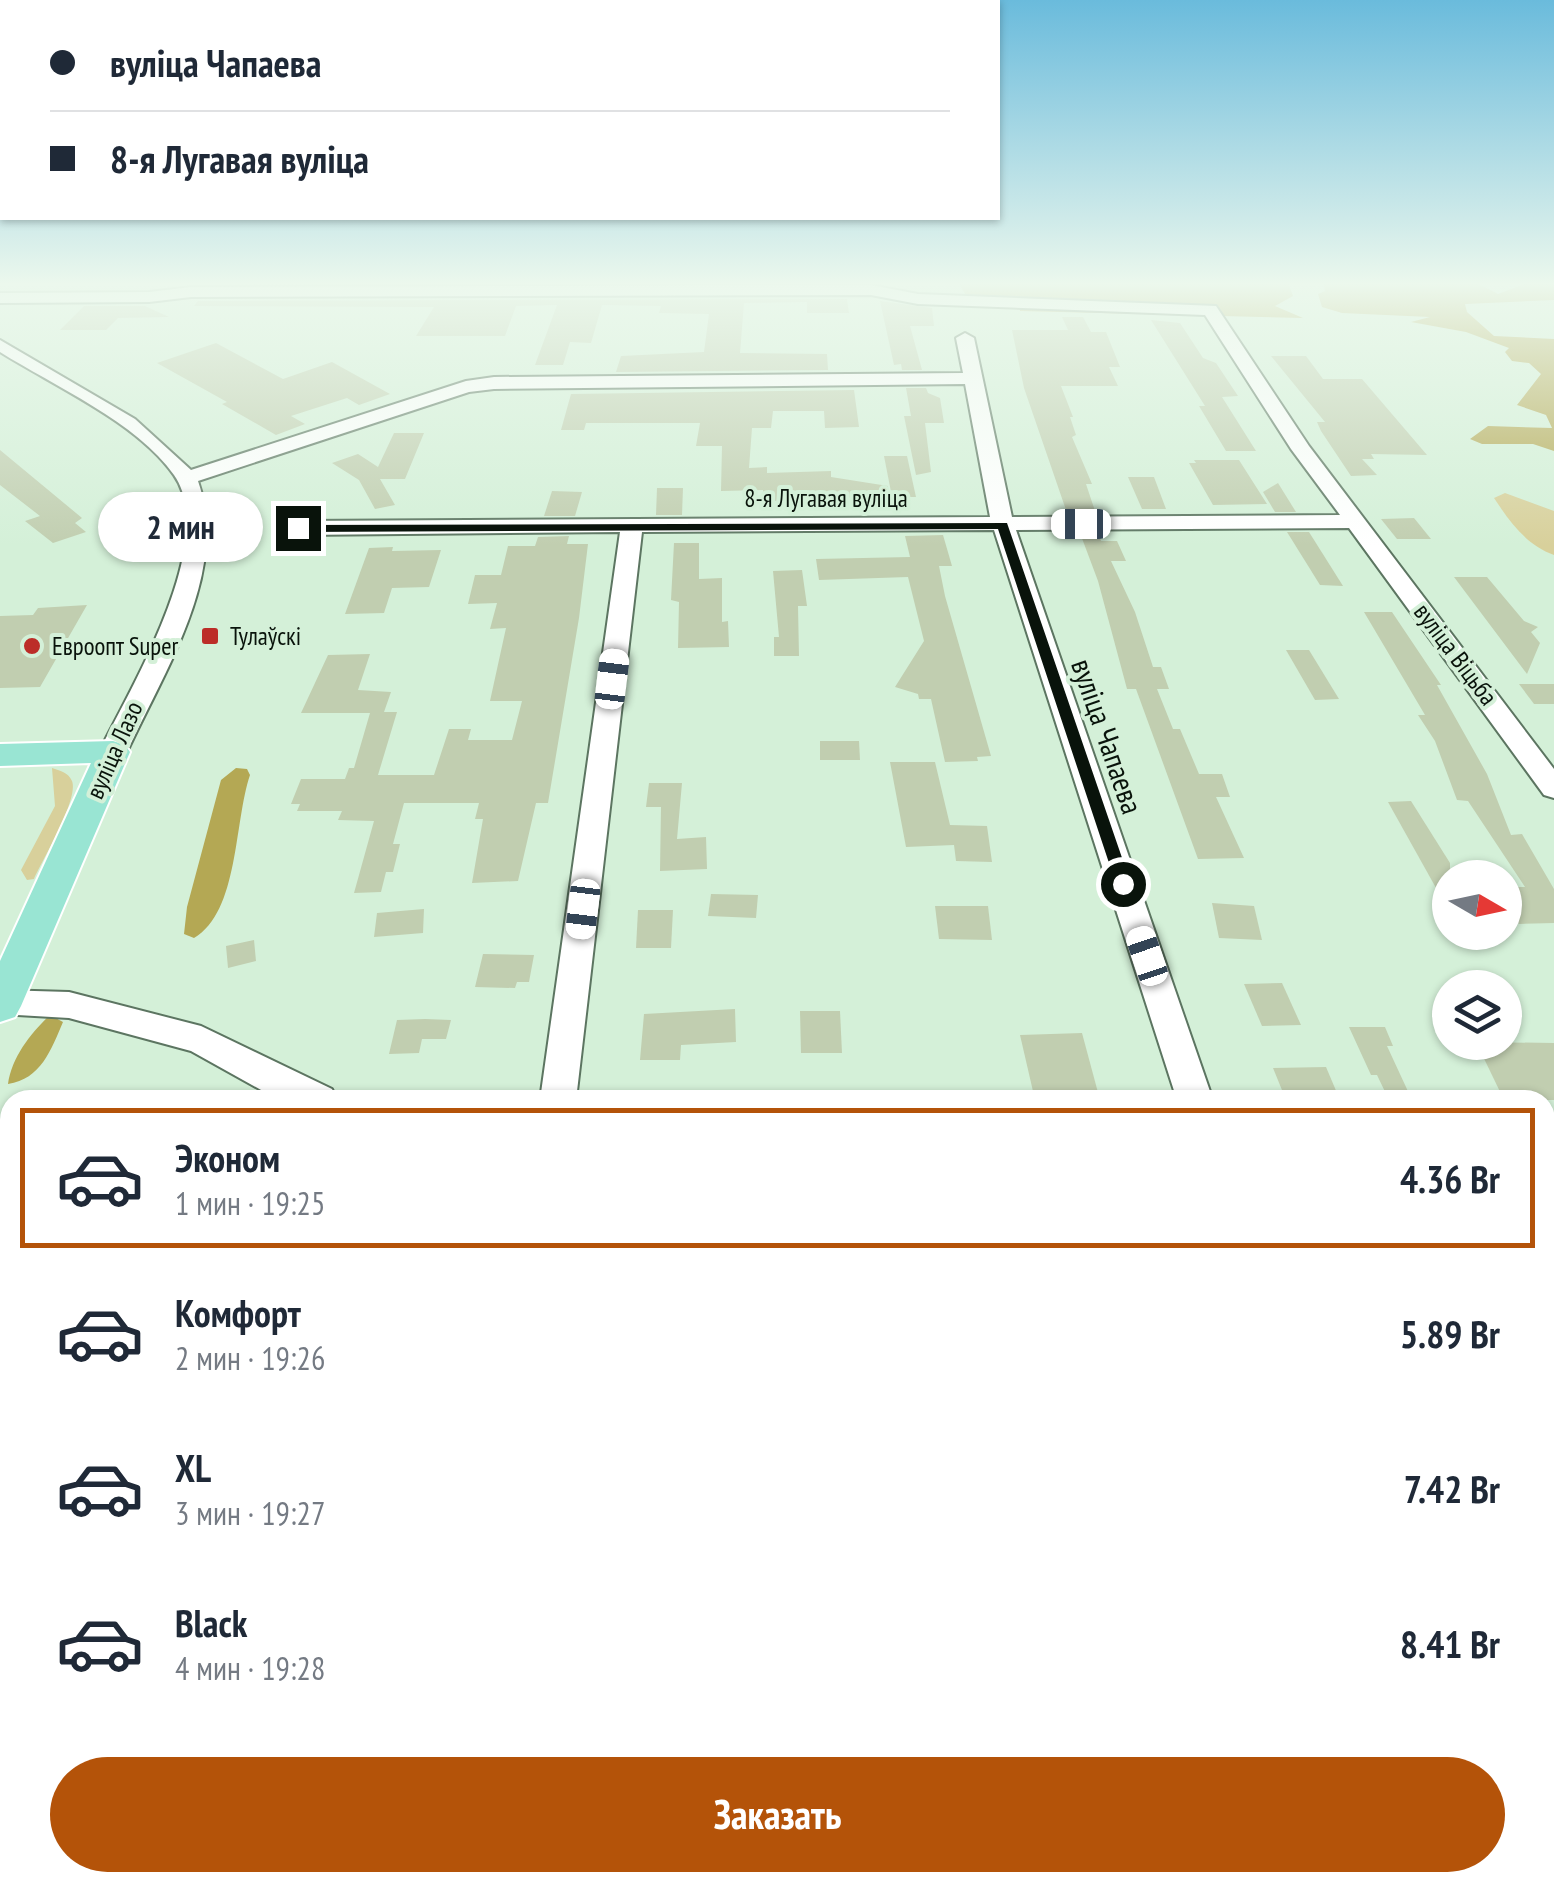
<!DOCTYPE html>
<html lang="ru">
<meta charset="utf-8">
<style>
body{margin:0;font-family:"PT Sans Narrow",sans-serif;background:#f6f6f7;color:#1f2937;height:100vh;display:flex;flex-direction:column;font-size:38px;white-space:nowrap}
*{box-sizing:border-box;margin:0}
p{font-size:32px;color:#747a83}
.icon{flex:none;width:55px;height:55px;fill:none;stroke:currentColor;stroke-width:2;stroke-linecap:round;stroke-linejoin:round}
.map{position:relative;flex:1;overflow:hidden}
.side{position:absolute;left:0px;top:1090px;width:1555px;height:802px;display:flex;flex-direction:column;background:#fff;border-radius:30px 30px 0 0;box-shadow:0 2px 8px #0004}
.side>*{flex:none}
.hud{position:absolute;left:0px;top:0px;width:1000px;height:220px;box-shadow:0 2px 8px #0004;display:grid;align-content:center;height:220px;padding:0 50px;background:#fff}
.needle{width:65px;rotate:99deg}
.buttons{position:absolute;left:1432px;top:860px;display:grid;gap:20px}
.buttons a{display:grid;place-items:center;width:90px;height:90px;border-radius:50%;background:#fff;box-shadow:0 2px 8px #0004;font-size:50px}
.end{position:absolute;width:45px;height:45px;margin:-22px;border:12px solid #09130b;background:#fff;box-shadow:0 0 0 5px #fff}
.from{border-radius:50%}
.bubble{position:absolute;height:70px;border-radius:35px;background:#fff;box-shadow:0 2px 8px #0004;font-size:32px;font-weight:700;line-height:70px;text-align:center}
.car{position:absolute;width:30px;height:60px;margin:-30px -15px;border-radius:12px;box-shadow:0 0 8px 2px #0007;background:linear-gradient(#fff 24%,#345 0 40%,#fff 0 76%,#345 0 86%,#fff 0)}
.hud b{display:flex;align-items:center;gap:35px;height:95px;font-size:38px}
.hud b+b{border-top:2px solid #e0e1e3}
.hud i{width:25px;height:25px;background:#1f2937}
ul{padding:18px 0 0;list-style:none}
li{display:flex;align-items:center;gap:30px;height:140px;margin:0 20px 15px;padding:0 30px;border:5px solid transparent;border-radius:0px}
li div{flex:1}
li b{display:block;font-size:38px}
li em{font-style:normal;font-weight:700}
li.on{border-color:#b45309}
li>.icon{width:90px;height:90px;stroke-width:1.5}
.button{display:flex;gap:20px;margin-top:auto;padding:20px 50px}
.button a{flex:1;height:115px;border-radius:60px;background:#b45309;color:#fff;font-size:40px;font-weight:700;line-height:115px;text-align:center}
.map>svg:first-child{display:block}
.green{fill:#d8d09b}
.forest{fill:#b4a854}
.building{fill:#c1ceb0}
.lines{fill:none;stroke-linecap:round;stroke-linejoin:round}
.minor-casing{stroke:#5c7561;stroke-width:4}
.major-casing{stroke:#fff;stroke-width:4}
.minor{fill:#fff;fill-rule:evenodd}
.major{fill:#99e5d3;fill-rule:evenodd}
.rail-far1-casing{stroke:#6e8171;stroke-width:12}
.rail-casing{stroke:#6e8171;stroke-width:15}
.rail-far1{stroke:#d4f0d8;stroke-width:9;stroke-dasharray:26;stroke-linecap:butt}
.rail{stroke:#d4f0d8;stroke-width:11;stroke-dasharray:34;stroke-linecap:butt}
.route{fill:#09130b}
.poi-dot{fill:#bc2d28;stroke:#d4f0d8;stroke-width:4}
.labels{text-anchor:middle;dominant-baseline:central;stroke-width:8;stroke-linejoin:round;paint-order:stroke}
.far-street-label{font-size:25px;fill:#09130b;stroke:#d4f0d8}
.far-poi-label{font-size:25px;fill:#09130b;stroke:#d4f0d8;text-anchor:start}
.street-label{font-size:30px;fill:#09130b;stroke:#d4f0d8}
</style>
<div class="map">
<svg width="1554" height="1891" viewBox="0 0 1554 1891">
<rect width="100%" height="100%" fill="#d4f0d8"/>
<g class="green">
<path d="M1505 493 1554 511V555C1526 545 1510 522 1494 498Z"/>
<path d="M52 768C60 771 68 772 72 781 79 799 43 859 34 879L27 880 21 870 55 806Z"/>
</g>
<g class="forest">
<polygon points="958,282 1288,282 1293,296 1275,306 1303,318 1020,311 1018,301 967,297"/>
<polygon points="1323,282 1475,282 1498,294 1529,282 1554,282 1554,300 1465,304 1467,312 1494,336 1554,339 1554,451 1533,444 1482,444 1470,439 1488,426 1552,428 1546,415 1517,405 1541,374 1529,363 1512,361 1505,352 1509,348 1466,332 1411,322 1430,317 1342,313 1322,307 1318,294 1325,291"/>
<path d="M236 768 247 769 250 775C234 822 239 912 194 938L184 934 187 907 221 780Z"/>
<path d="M50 1015 63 1022C51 1050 41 1079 8 1084 12 1057 30 1034 50 1015Z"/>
</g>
<g class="building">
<polygon points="847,299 849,313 807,313 807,302 744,303 740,353 827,354 828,370 616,372 621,356 704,352 709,314 659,313 661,306 602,305 591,343 570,342 563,365 535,365 557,305 516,306 505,336 416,336 434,307 194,306 198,301"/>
<polygon points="880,301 932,308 934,326 910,326 922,370 902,370 901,364 894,365"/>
<polygon points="84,306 145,306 169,317 118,318 106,330 60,330"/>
<polygon points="1062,317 1083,317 1091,332 1106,332 1120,367 1109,367 1118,386 1061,386 1073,417 1070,417 1076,435 1072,437 1092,484 1086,484 1095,511 1066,510 1024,388 1012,330 1068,330"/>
<polygon points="1151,320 1180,323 1203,358 1216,363 1238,396 1222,397 1256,451 1226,451 1199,406 1205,406"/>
<polygon points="216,343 283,379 332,362 390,394 359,405 347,398 291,416 305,424 276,435 222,404 227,402 157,363"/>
<polygon points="1271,356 1306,356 1323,379 1362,379 1427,455 1371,454 1374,459 1362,459 1377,475 1351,476 1321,431 1317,422 1325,422"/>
<polygon points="906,388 926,388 928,393 940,398 944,423 925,423 931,472 916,475 904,416 911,416"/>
<polygon points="854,390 859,427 825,428 824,411 773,411 771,428 752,428 749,468 767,467 767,473 831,471 831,477 888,486 887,498 798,497 799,505 776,505 776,501 764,502 763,490 721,491 722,446 696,446 700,423 586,423 584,430 561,430 571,394"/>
<polygon points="394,433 424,433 405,479 380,479 395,505 375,509 359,480 332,463 358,454 378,467"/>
<polygon points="0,450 82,518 75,523 86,532 53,543 25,521 40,516 0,485"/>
<polygon points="884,456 907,456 916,497 892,497"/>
<polygon points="1194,460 1239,460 1267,504 1213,505 1189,463 1196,463"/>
<polygon points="1128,477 1154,477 1166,509 1142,509"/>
<polygon points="1278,483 1296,512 1275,512 1263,492"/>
<polygon points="657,488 683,488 682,515 656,515"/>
<polygon points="552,491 582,492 575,516 544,516"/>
<polygon points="1414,518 1431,539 1397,539 1381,519"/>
<polygon points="1287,532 1309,532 1343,586 1320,585"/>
<polygon points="1080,533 1098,533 1101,541 1117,541 1126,561 1111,561 1135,612 1153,667 1161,667 1169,689 1157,689 1173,729 1180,729 1199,774 1222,774 1230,797 1216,797 1244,858 1198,859 1136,689 1127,689 1098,581"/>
<polygon points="943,535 952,566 939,566 945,596 991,756 977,757 978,761 945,762 931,699 919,699 918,694 895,687 924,641 908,577 819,580 816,559 910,557 905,536"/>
<polygon points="569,536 567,544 588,544 579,618 548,803 536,803 518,881 472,883 483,819 475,819 479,803 404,803 393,844 400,844 393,872 386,872 381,892 354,893 374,821 338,820 342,811 297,811 300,804 291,804 301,779 345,779 349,768 354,768 370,713 301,713 328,655 370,654 358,690 391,692 384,712 397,712 378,775 434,775 449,729 471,729 468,740 512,740 522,701 490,701 506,628 490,629 497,603 468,604 475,575 501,575 508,546 535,546 538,537"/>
<polygon points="674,543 699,543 699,579 722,578 722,622 728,621 729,647 678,648 679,602 671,600"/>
<polygon points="393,547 392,551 441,550 429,587 392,588 384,613 345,614 369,548"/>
<polygon points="802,570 807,606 798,606 799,656 774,656 774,637 779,637 773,571"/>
<polygon points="1454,577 1487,577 1524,621 1538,627 1531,632 1540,643 1527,674"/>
<polygon points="87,605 40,687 0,688 0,616 33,615 38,608"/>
<polygon points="1364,612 1392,612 1441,685 1437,685 1487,774 1511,835 1522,834 1554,889 1554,923 1519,924 1505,902 1505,887 1525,887 1468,801 1457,800 1435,741 1418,715 1425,715"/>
<polygon points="1286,650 1309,650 1339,699 1315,700"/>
<polygon points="1519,684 1554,684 1554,704 1534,704"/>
<polygon points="820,741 859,741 860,760 820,760"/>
<polygon points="890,762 935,762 950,825 987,826 992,862 956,861 954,845 906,847"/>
<polygon points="649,783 682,783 677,839 706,837 707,869 660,871 661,807 646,807"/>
<polygon points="1411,801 1450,863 1450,913 1388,802"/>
<polygon points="711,894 758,895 756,918 708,916"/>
<polygon points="1212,903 1254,906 1262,940 1219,938"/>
<polygon points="935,906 988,906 992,940 939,939"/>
<polygon points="424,909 423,933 374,937 377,913"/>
<polygon points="638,910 673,910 671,948 636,948"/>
<polygon points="254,940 256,961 228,968 226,946"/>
<polygon points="483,954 534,955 529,982 517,982 515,988 475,987"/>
<polygon points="1282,983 1301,1025 1262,1026 1244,984"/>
<polygon points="735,1009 736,1042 681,1045 680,1060 640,1060 644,1014"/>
<polygon points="800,1011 840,1011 842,1053 801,1053"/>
<polygon points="425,1019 451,1020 446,1039 422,1039 419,1053 389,1054 397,1020"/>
<polygon points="1349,1027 1385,1027 1393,1046 1387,1046 1412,1100 1389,1100 1377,1075 1371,1075"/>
<polygon points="1082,1033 1100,1100 1035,1100 1020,1035"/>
<polygon points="1476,1042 1554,1043 1554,1100 1504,1100"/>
<polygon points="1326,1067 1340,1100 1286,1100 1273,1068"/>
</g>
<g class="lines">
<defs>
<g id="minor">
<path d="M871 285 918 294 1216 306 1309 446 1554 769V798L1544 795 1349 528 1016 530 1213 1100H1177L994 530 642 532 576 1100H540L620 532 298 535 287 528 298 521 990 517 965 384 494 389 469 392 198 481C230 572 164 671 127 752L123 758H103L99 752C130 689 220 541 174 475 137 422 54 386 0 352V340L135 419 191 470 466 381 494 377 963 373 956 338 965 333 974 338 1012 517 1340 515 1291 449 1205 315 918 304 871 295 191 297 149 302 0 303V293L149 292 191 287Z"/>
<polygon points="0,990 69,992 201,1026 332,1089 337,1100 279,1100 191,1051 69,1018 0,1014"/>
<polygon points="1554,1160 1554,1194 1545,1195 1545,1161"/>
<polygon points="1545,1865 1554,1871 1554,1891 1497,1891 1493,1882 1545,1882"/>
</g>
<polygon id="major" points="113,741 125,745 130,752 21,1006 15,1017 0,1022 0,961 91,763 0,766 0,744"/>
</defs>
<use href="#minor" class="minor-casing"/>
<use href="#major" class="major-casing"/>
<use href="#minor" class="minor"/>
<use href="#major" class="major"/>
<defs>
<polyline id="rail-far1" points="0,1220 10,1228"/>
<polyline id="rail" points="895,1882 907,1891"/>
</defs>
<use href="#rail-far1" class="rail-far1-casing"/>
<use href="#rail" class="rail-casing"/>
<use href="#rail-far1" class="rail-far1"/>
<use href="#rail" class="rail"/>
</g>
<linearGradient id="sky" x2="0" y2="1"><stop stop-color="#6abbdc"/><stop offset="0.52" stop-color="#ecf8ed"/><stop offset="1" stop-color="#ecf8ed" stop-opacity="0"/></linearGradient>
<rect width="1554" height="546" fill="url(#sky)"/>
<polygon class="route" points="1007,523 1131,884 1129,888 1118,888 1116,884 998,529 298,532 293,528 298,525"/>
<g class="poi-dot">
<rect x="200" y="626" width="20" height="20" rx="5"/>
<circle cx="32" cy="646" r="10"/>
</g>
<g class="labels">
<g class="far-street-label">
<text x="826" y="498">8-я Лугавая вуліца</text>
<text transform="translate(1456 654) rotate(53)">вуліца Віцьба</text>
<text transform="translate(114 750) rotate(-66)">вуліца Лазо</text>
</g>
<g class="far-poi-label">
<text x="230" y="636">Тулаўскі</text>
<text x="52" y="646">Евроопт Super</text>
</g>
<g class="street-label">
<text transform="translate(1108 736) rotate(71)">вуліца Чапаева</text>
</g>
</g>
</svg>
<div class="buttons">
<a><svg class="needle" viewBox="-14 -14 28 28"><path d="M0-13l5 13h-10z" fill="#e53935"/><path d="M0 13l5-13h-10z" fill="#747a83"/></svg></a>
<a><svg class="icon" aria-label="layers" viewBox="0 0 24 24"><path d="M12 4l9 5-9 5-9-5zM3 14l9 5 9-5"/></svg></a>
</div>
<i class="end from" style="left:1123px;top:884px"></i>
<i class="end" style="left:298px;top:528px"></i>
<div class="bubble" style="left:98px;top:492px;width:165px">2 мин</div>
<i class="car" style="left:1081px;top:524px;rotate:270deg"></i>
<i class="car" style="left:612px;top:679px;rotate:7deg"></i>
<i class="car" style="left:583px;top:909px;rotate:187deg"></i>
<i class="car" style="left:1147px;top:956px;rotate:341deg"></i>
<div class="hud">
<b><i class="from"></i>вуліца Чапаева</b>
<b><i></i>8-я Лугавая вуліца</b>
</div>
<section class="side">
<ul>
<li class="on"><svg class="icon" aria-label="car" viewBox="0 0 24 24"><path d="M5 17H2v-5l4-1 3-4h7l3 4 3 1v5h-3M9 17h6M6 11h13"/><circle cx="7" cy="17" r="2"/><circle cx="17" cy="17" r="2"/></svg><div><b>Эконом</b><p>1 мин · 19:25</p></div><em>4.36 Br</em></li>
<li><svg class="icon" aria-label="car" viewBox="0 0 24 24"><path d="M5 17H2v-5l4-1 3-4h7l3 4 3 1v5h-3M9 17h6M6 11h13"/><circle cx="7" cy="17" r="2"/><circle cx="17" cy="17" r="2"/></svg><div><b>Комфорт</b><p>2 мин · 19:26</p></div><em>5.89 Br</em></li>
<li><svg class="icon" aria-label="car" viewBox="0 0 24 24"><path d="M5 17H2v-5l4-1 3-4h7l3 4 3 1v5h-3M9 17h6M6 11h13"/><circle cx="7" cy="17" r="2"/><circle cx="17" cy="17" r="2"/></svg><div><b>XL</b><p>3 мин · 19:27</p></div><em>7.42 Br</em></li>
<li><svg class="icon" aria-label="car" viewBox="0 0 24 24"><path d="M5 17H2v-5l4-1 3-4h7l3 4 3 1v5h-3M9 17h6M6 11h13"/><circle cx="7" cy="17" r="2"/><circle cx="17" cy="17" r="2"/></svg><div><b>Black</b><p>4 мин · 19:28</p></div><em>8.41 Br</em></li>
</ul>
<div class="button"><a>Заказать</a></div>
</section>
</div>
